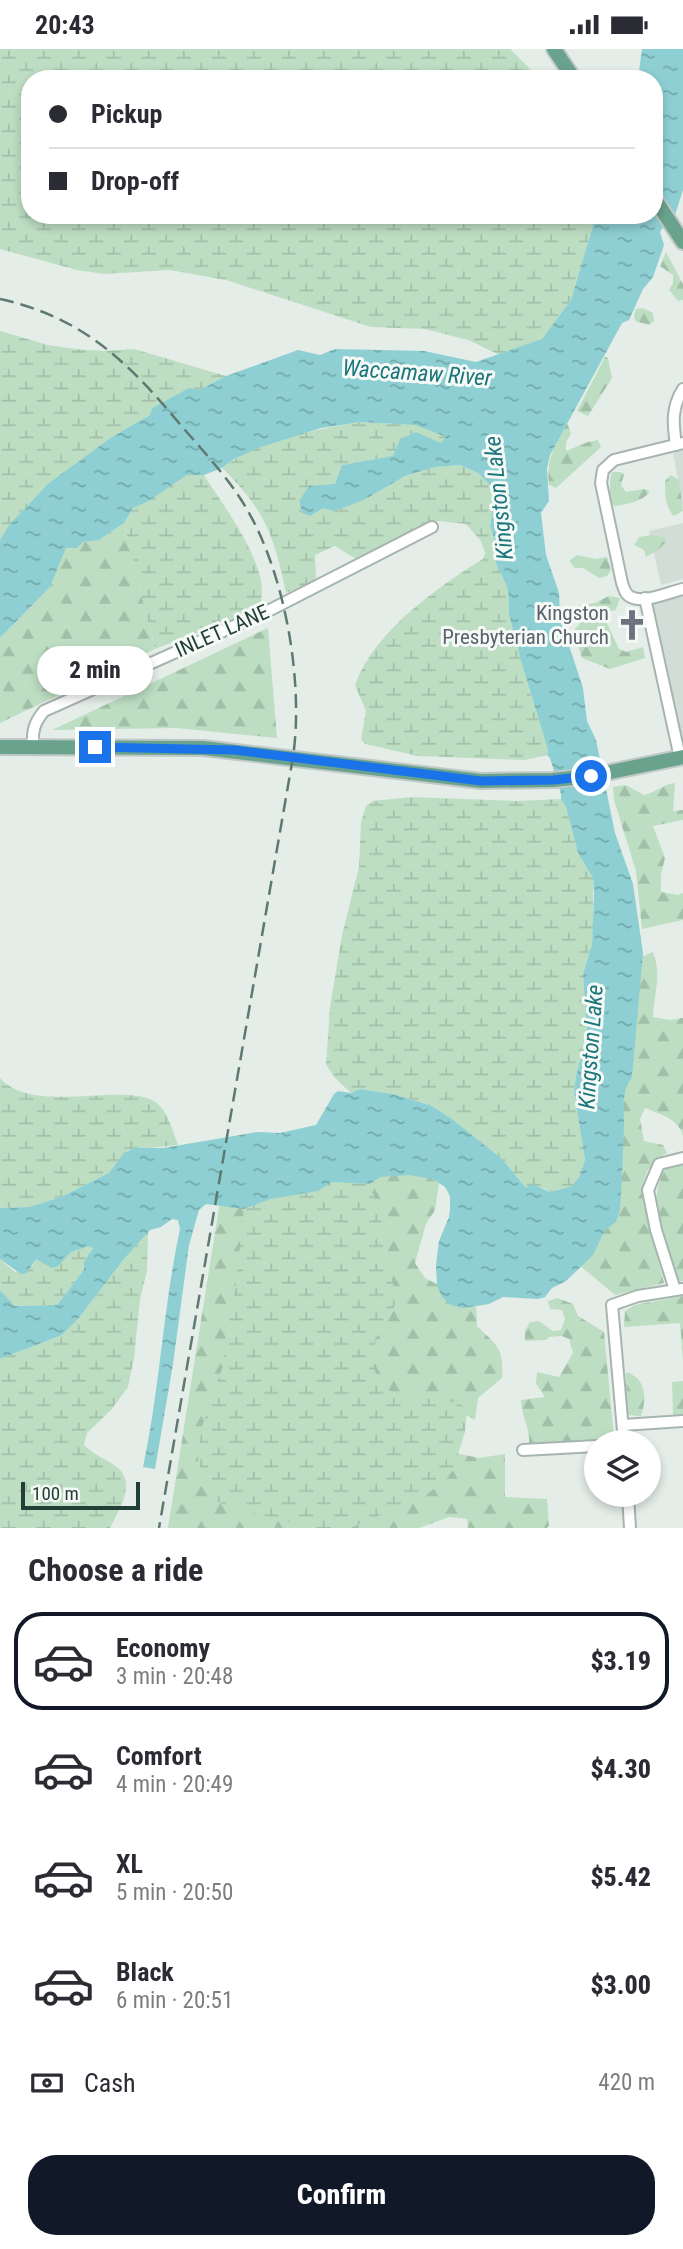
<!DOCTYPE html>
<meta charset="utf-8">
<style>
body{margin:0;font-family:"Roboto Condensed",sans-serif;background:#f7f7f7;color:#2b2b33;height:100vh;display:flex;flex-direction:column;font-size:26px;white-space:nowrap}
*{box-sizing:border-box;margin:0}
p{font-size:23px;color:#7c7c81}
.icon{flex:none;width:38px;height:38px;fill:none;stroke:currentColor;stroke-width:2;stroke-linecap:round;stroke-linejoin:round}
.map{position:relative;height:1479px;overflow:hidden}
.panel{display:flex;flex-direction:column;background:#fff;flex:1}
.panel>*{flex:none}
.banner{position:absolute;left:21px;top:21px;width:642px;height:154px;border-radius:28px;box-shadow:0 4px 10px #0003;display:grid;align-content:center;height:154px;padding:0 28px;background:#fff}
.controls{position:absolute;left:584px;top:1381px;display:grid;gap:14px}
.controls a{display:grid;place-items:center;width:77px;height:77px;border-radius:50%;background:#fff;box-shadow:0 4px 10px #0003;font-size:35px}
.scale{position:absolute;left:21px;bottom:18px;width:119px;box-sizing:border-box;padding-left:7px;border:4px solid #233f35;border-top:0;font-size:19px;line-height:24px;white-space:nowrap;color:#233f35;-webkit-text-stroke:5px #f5faf7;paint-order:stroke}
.end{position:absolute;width:32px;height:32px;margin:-16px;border:9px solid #1a73e8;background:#fff;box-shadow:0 0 0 4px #fff}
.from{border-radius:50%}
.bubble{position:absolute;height:49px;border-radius:24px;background:#fff;box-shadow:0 4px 10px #0003;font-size:23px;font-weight:800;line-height:49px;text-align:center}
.banner b{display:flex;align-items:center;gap:24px;height:66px;font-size:26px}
.banner b+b{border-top:2px solid #e1e1e2}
.banner i{width:18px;height:18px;background:#2b2b33}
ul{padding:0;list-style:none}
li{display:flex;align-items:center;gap:21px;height:98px;margin:0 14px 10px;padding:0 14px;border:4px solid transparent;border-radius:28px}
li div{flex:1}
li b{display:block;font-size:26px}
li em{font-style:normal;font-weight:800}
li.active{border-color:#111827}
li>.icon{width:63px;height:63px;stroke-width:1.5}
h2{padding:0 28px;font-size:32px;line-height:84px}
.pay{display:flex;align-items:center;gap:18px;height:77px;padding:0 28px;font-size:26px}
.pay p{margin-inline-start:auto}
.primary-button{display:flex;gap:14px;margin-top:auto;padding:14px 28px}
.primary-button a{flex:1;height:80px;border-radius:28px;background:#111827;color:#fff;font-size:28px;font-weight:800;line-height:80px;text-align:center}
.status{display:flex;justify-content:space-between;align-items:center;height:49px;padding:0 35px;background:#fff;direction:ltr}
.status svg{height:19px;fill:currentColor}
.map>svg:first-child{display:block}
.built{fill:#d2ddd7}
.forest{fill:url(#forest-firs)}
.wetland{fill:url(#wetland-marsh)}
.water{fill:url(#water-ripples)}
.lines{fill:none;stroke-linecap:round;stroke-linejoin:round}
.minor-casing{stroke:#a6b5af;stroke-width:14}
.major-casing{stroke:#c1c9c6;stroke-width:18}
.minor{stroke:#fff;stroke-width:10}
.major{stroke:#69a28d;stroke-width:14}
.rail{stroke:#5e7a70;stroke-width:2.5;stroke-dasharray:14 7;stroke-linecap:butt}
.route{stroke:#1a73e8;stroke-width:9}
.labels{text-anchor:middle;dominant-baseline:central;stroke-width:6;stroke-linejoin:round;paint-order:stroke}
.worship-label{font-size:21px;fill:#5b616d;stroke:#f5faf7;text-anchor:end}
.street-label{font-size:21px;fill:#233f35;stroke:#f5faf7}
.water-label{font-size:23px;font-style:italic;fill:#1d767b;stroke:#f5faf7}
</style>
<div class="status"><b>20:43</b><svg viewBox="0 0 49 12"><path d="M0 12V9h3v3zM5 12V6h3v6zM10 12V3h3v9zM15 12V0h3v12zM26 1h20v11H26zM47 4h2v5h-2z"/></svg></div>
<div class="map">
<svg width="683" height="1479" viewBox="0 0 683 1479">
<defs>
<pattern id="forest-firs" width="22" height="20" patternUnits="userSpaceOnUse" patternTransform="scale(1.75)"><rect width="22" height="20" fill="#bddec3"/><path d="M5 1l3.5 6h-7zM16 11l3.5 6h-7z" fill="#a2c0a8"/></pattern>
<pattern id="wetland-marsh" width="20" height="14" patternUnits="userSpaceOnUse" patternTransform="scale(1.75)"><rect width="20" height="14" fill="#bddec3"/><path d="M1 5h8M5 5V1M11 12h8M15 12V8" fill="none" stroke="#a2c0a8"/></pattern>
<pattern id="water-ripples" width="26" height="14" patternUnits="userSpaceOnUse" patternTransform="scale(1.75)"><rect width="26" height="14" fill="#8dcfd2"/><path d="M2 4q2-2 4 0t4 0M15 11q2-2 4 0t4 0" fill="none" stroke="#73a9ab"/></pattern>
</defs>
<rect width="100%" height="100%" fill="#e4ede8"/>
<g class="built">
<polygon points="683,401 683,460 673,403"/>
<polygon points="683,474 683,530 661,536 649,482"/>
<polygon points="683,547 683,699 647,555"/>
</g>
<g class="forest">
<polygon points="666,203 683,235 683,251 678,252 669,241 673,234 673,226 660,217"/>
<polygon points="642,259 653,264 654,272 649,276 635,272 634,267 636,260"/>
<polygon points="605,308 608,309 612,329 588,367 577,362"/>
<path d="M565 374 568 376 571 385 566 393V402L588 393 598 391 601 398 556 439 549 436C546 411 555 396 565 374Z"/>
<path d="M612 423H620L624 425 621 436 626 443 644 440 650 442C643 453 627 455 615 457L609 451C612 441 608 433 612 423Z"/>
<path d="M671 426 679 431 683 462 674 467C665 458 665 445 665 432Z"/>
<polygon points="124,474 155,600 0,674 0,589 50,538 66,499 83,493 99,491"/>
<polygon points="652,486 664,488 666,493 658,501 646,508 644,501 634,496 639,488"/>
<polygon points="577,506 595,510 607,508 611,521 607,527 599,529 583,519 575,519 569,512"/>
<polygon points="609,547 620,549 616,561 607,563 605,570 619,600 626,603 643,598 645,609 610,620 582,609 573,582 579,576 578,557 595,554"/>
<polygon points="268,579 277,689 176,679 52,681"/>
<path d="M675 734 673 762 683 761V771L653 777 665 809 661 825V843L678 846 683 844V871L642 880 636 822 614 751 613 738 626 736 644 746C656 743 662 736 675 734Z"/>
<path d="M653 903C662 925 654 945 653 968L670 971 683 969V1087C679 1070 660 1065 645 1059L640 1070 644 1092 663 1096 667 1104 657 1110 647 1122 641 1142 664 1234 615 1246 578 1215 639 909Z"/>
<path d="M683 1116V1232L678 1233C669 1205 656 1175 657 1146 657 1137 661 1129 665 1120Z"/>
<path d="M419 1122 439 1134 435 1161 426 1175 415 1214 425 1229 476 1256 477 1277C497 1297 504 1298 502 1329L478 1349 475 1371 458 1361 447 1402 479 1409 505 1405V1448L547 1450 549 1477 547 1479H468L467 1470 449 1468 419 1479H168L220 1152Z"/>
<polygon points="683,1247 683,1312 680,1274 624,1278 625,1262 635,1256"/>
<path d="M557 1249 573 1255 578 1267 604 1283 614 1389 529 1397C531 1379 522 1370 521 1351L545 1348 536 1335 537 1323 559 1328 573 1304 569 1290 562 1287 549 1288 546 1291 525 1292V1282L530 1273 539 1272 553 1282 561 1281 565 1270 562 1261 550 1260 548 1252Z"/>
<path d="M626 1323C646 1329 647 1349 641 1367L627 1366Z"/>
<polygon points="683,1332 683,1366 673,1367 672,1333"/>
</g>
<g class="wetland">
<polygon points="0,0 510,0 540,30 30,30 30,166 596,166 571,251 542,290 500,306 468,291 425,280 371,278 226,231 170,221 104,225 77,221 0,200"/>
<path d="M0 282 48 296 75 300 103 302 134 300 226 327 199 341 188 340 152 359 150 366C102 394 29 444 0 491Z"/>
<path d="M361 373 415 376 446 388 442 394 400 390 394 407 342 416 335 435 299 452 302 464 310 467 323 459 364 451 405 427 435 418 460 416 478 424 491 437 495 447 490 477 496 495V514L508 540 509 565 521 612 548 701 547 706 525 711 418 707 365 695 361 690 366 662 355 636C374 583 436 539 483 510L485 504 481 492 466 475 438 472 356 510 335 497 315 506 316 531 286 544C274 486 265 461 222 419 257 391 318 380 361 373Z"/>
<path d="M187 426H204C223 457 277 525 258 560L155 600 124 474 133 459 147 453Z"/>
<polygon points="412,748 518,752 561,750 566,758 578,804 593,829 593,880 592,896 583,925 587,985 576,1027 574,1042 585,1111 579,1128 572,1137 550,1143 544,1139 526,1139 502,1110 452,1070 432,1057 393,1045 360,1040 351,1044 334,1028 326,1015 330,958 342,886 359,818 361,773 366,757 373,752"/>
<path d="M0 1029C35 1069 135 1028 160 1057 169 1066 173 1084 178 1096L128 1101 109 1124 61 1148 29 1158 0 1159Z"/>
<path d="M332 1133 370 1135C372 1144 377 1152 379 1160 383 1175 382 1189 384 1203 386 1220 398 1238 395 1255 393 1266 383 1274 379 1283 372 1301 369 1324 385 1338 406 1356 445 1344 467 1359L465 1383 453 1421 444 1433 424 1447 351 1479H311L226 1457 217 1452 204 1436 198 1411 201 1380 223 1317 225 1291 235 1241 244 1160 270 1150 318 1142Z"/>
<path d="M148 1183 147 1222 140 1250 134 1309 128 1338 111 1361 87 1384 84 1396C94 1406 106 1410 117 1418 137 1435 119 1460 110 1479H0V1310L62 1286 78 1270 124 1210Z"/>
<polygon points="90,1197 93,1198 85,1213 84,1221 57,1256 15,1257 0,1241 0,1210 15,1223 32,1218 36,1210 58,1217 71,1203"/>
</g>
<path class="water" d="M642 0H683V141L675 166 668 170 660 183 664 196 653 228 643 240 629 271 622 274 550 406 547 420 549 452 541 464 546 506 559 544 560 569 583 639 587 672 596 691 615 784 633 835 643 904 632 1028C621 1043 624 1059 624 1076 623 1104 622 1132 620 1160L616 1173 605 1181 593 1206 566 1232 552 1239 545 1248 538 1250 503 1248 489 1255 463 1259 451 1256 442 1248 437 1237 436 1216 439 1192 449 1168 450 1160V1147L445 1138 433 1130 409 1126 380 1128 370 1135 332 1133 318 1142 270 1150 244 1160 206 1155 199 1161 189 1196 173 1315 155 1420 143 1418C160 1339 163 1259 180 1180L178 1171 172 1170 161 1178 150 1181 124 1210 78 1270 62 1286 0 1310V1241L15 1257 57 1256 84 1221V1213L93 1199 90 1197 71 1203 58 1217 52 1219 36 1210 27 1224 21 1225 0 1210V1159L29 1158 61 1148 109 1124 124 1104 134 1099H163L257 1083 280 1084 316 1076 334 1045 338 1042 351 1044 360 1040 393 1045 432 1057 452 1070 502 1110 526 1139 532 1135 550 1143 572 1137 579 1128 585 1111 574 1042 576 1027 587 985 583 925 592 896 594 844 593 829 578 804 566 758 561 750V745L550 709 547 706 548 701 521 612 509 565 508 540 496 514V495L490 477 495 448 491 437 478 424 460 416 435 418 405 427 364 451 334 462 323 459 310 467 302 464 299 452 309 437 335 435 342 416 393 407 400 390 416 383 441 394 446 388 415 376 361 373 321 379 261 398 234 410 222 419 204 426H187L147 453 133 459 124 474 99 491 83 493 77 499H66L50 538 0 589V491L10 475 49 434 112 388 150 366 152 359 189 339 199 341 226 327 298 301 320 306 335 300 424 302 476 313 542 290 571 251 596 166H654V30H638Z"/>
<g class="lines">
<defs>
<g id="minor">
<path d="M683 394 614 411 603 421 601 434 622 534C624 539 625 546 631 548 644 555 669 543 683 540"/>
<path d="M676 396C673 375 671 359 683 340"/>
<polyline points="645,549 680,709"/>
<path d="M33 698C32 682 34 674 44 662L270 561 432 478"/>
<polyline points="675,1241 656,1181 648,1141 659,1115 683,1109"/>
<polyline points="623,1376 683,1372"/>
<polyline points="624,1393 612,1256 638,1247 683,1240"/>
<polyline points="523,1401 597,1397"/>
<polyline points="628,1446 630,1479"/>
</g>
<g id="major">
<polyline points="554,0 574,30"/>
<polyline points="654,149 683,193"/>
<polyline points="0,698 203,699 481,732 553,731 591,727 683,708"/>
</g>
</defs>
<use href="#minor" class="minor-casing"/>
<use href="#major" class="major-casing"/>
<use href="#minor" class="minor"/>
<use href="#major" class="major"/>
<path class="rail" d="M0 250C82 268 127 312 179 374 202 401 227 427 245 457 285 523 304 633 293 708L159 1479"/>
</g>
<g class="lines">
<polyline class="route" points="95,698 234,701 481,732 553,731 591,727"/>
</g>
<defs>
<symbol id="church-bare" viewBox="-9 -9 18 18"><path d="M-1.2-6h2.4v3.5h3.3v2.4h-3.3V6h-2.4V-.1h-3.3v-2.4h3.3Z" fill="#6b7280" stroke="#f5faf7" stroke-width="2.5" paint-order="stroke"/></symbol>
</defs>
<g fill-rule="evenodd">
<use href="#church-bare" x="610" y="554" width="44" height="44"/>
</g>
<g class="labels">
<g class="worship-label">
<text x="609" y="564">Kingston<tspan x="609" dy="24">Presbyterian Church</tspan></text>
</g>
<g class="street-label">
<text transform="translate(222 582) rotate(-24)">INLET LANE</text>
</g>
<g class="water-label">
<text transform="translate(417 324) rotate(4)">Waccamaw River</text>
<text transform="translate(499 449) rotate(-96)">Kingston Lake</text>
<text transform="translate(591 998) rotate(-86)">Kingston Lake</text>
</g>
</g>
</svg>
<div class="controls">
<a><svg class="icon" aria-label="layers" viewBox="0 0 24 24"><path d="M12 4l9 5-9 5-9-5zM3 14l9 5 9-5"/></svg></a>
</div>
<div class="scale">100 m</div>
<i class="end from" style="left:591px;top:727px"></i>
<i class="end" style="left:95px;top:698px"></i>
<div class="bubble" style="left:37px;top:597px;width:116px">2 min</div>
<div class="banner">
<b><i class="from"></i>Pickup</b>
<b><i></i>Drop-off</b>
</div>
</div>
<section class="panel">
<h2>Choose a ride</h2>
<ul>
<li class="active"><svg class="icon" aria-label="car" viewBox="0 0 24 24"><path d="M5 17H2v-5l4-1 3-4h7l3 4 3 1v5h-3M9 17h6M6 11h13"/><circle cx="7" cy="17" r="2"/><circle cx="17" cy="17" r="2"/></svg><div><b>Economy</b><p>3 min · 20:48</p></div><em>$3.19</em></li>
<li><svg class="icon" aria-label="car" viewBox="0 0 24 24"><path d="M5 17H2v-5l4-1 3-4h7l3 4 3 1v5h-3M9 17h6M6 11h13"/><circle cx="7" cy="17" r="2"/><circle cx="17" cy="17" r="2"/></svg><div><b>Comfort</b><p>4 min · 20:49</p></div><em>$4.30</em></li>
<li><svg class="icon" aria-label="car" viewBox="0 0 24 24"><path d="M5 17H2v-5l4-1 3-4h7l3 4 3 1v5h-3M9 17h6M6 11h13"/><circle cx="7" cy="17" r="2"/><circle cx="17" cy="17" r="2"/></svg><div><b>XL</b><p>5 min · 20:50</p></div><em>$5.42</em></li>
<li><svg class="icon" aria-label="car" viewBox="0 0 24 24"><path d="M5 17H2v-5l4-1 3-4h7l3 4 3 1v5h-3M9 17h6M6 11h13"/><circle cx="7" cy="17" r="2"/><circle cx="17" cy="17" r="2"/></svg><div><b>Black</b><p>6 min · 20:51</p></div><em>$3.00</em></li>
</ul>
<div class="pay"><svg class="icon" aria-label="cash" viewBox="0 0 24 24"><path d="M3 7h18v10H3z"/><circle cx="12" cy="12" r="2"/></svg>Cash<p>420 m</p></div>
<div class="primary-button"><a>Confirm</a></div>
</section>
